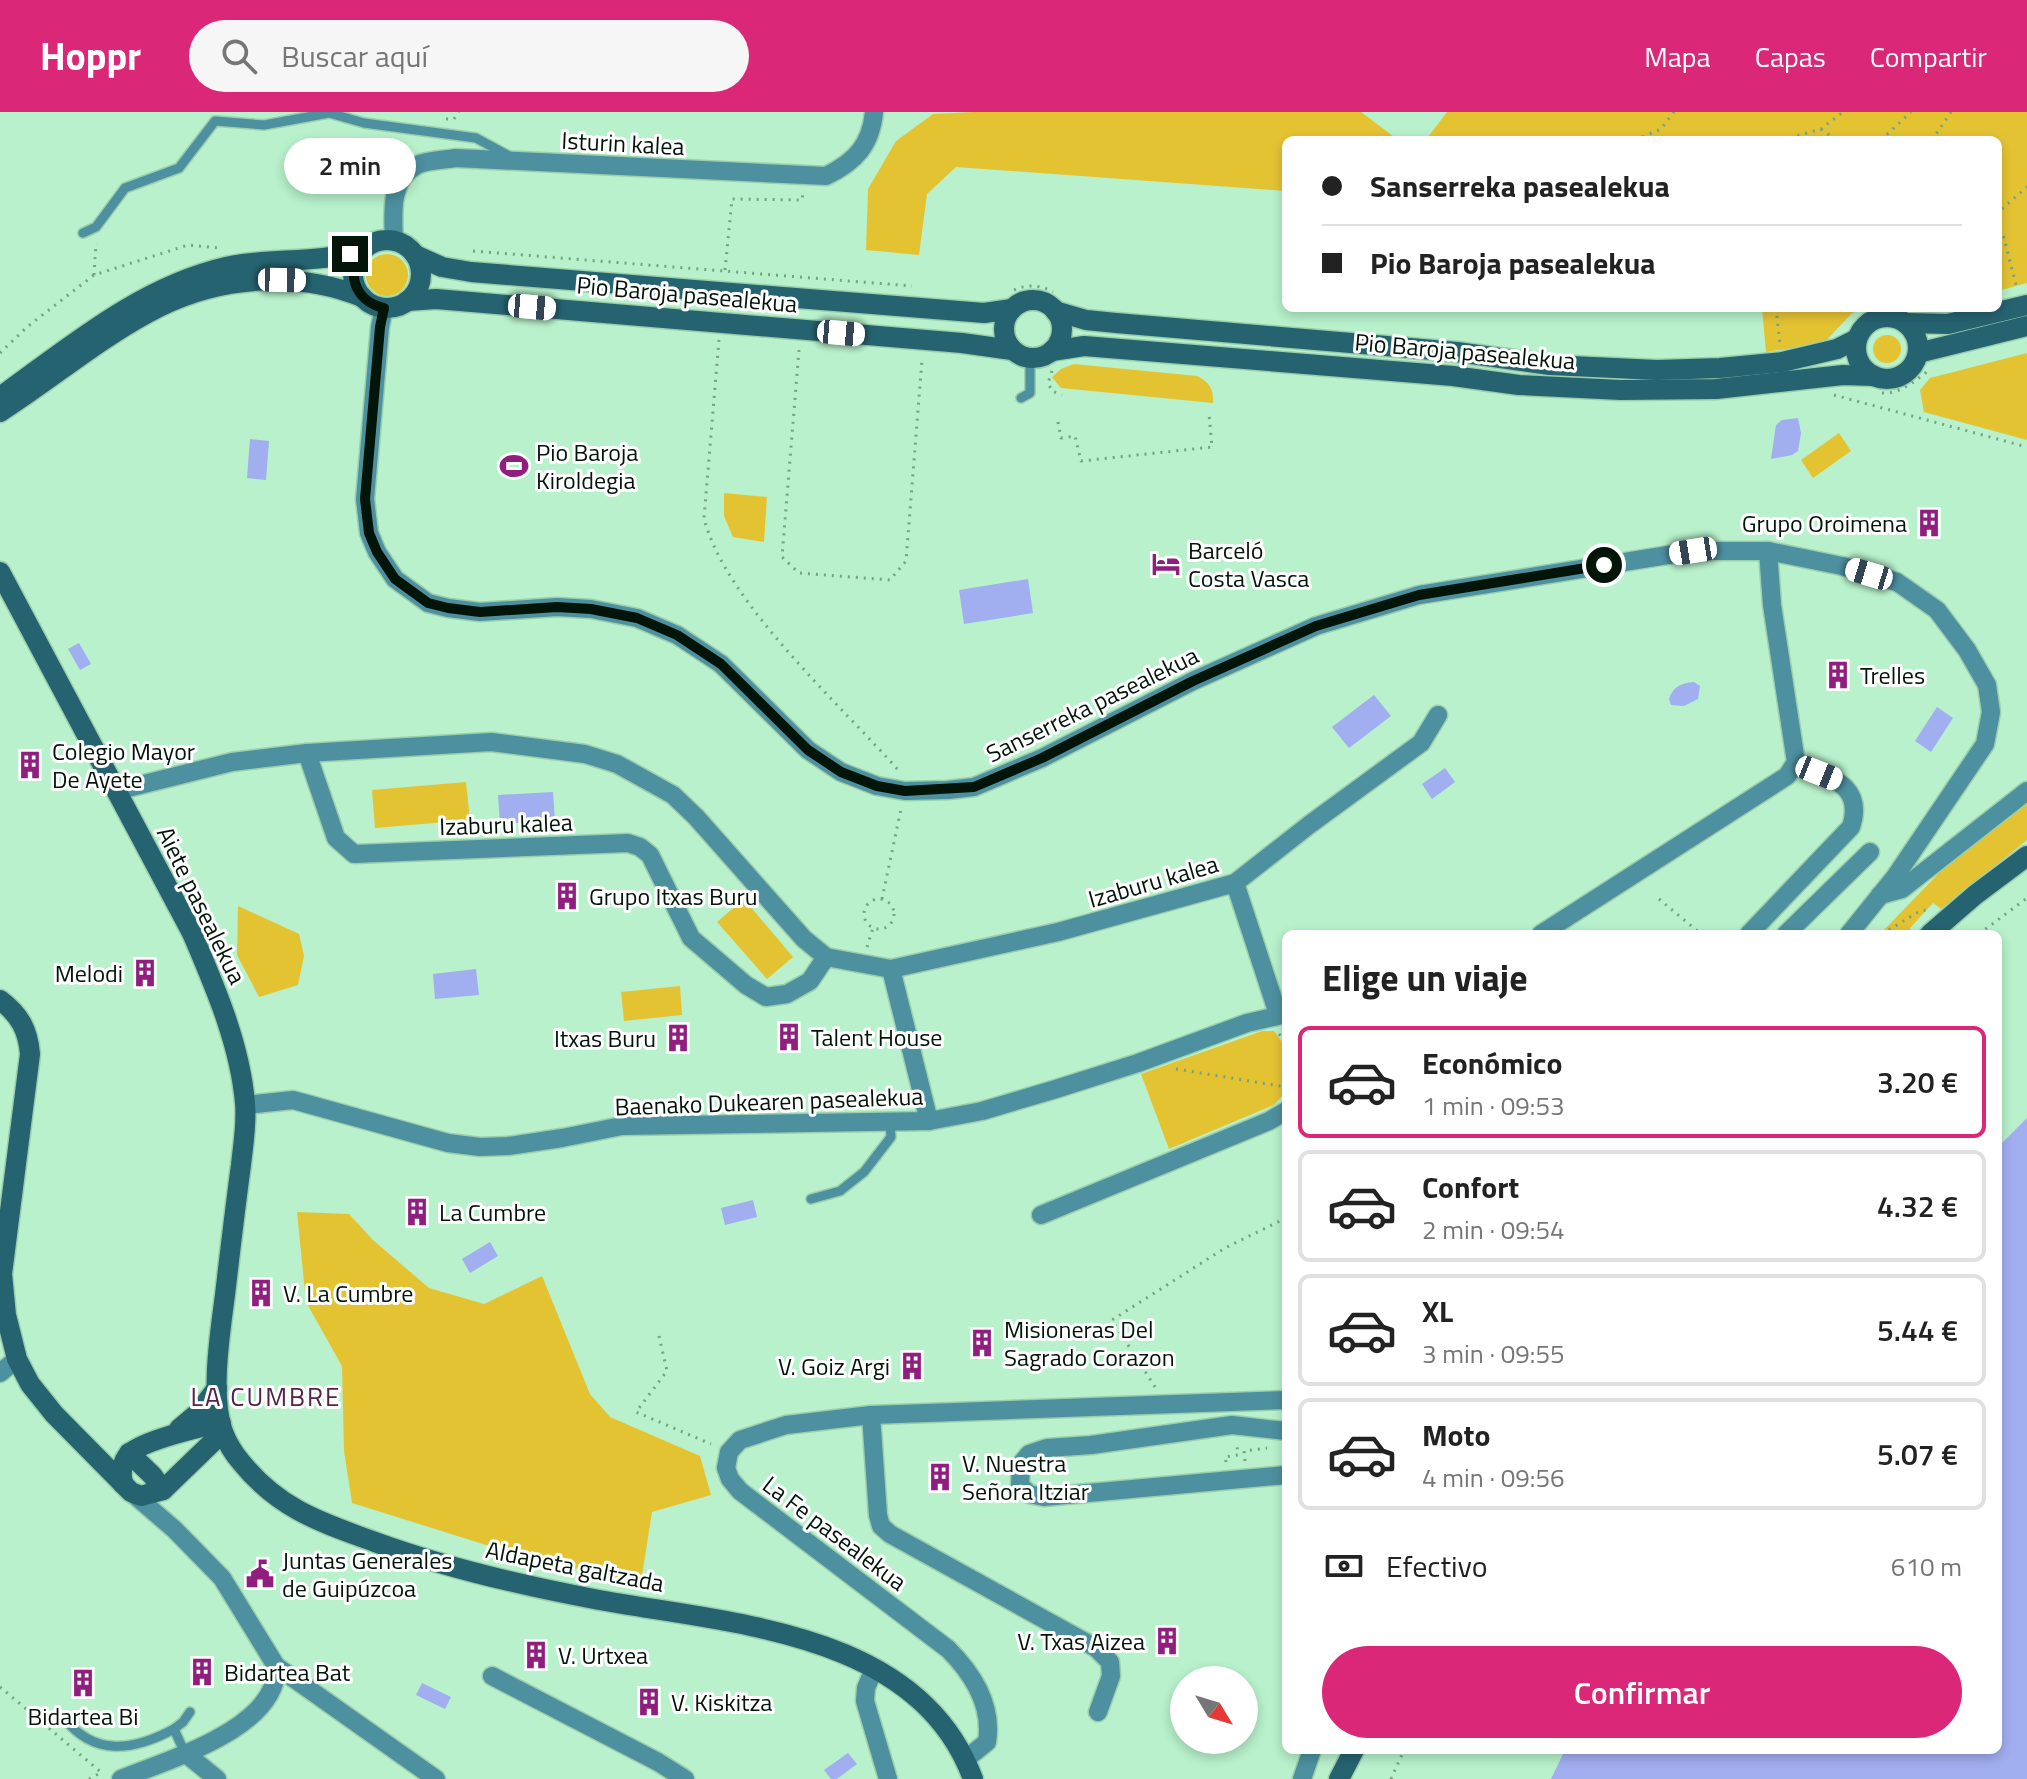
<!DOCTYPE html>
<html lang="es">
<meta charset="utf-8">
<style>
body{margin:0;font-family:"Titillium Web",sans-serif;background:#f6f6f6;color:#222;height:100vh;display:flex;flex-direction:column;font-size:30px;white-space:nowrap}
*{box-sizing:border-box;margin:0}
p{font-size:26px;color:#767676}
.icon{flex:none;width:44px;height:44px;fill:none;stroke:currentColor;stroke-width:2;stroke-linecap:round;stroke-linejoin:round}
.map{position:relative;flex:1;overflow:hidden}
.details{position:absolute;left:1282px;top:818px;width:720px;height:824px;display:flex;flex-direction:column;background:#fff;border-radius:12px;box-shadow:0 4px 12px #0003}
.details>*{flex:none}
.top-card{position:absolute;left:1282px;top:24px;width:720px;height:176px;border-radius:12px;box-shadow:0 4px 12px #0003;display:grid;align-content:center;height:176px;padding:0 40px;background:#fff}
.needle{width:52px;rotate:128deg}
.controls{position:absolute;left:1170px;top:1554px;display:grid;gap:16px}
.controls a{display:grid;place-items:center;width:88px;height:88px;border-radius:50%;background:#fff;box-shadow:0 4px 12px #0003;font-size:40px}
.end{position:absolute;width:36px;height:36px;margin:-18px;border:10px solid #021508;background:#fff;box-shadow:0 0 0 4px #fff}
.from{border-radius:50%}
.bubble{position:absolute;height:56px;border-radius:28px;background:#fff;box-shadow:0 4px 12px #0003;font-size:26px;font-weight:600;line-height:56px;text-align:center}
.car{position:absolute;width:24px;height:48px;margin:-24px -12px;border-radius:10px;box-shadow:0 0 6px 2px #0007;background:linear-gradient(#fff 24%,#345 0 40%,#fff 0 76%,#345 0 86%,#fff 0)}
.top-card b{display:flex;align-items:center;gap:28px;height:76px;font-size:30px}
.top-card b+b{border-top:2px solid #e0e0e0}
.top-card i{width:20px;height:20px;background:#222}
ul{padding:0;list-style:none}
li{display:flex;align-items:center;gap:24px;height:112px;margin:0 16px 12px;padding:0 24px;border:4px solid #e0e0e0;border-radius:12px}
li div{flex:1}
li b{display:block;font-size:30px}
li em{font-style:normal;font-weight:600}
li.selected{border-color:#db2777}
li>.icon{width:72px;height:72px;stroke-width:1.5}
h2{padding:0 40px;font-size:36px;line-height:96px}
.pay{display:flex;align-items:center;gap:20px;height:88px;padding:0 40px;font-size:30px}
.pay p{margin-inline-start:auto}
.cta{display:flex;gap:16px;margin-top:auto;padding:16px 40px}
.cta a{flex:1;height:92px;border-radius:48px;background:#db2777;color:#fff;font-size:32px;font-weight:600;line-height:92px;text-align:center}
header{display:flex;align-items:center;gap:48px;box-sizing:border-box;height:112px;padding:0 40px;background:#db2777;color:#fff}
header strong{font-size:38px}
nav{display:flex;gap:44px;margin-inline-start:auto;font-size:28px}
.search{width:560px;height:72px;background:#f6f6f6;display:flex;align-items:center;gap:20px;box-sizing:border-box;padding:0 28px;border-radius:44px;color:#767676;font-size:30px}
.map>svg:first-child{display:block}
.green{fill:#e4c333}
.water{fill:#a1aef0}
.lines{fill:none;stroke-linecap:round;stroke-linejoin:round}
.lane-casing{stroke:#9bceac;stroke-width:12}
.street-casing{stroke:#9bceac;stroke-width:21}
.secondary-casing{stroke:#9bceac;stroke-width:23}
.path{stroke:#76a184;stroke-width:3;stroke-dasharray:2 6;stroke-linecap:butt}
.lane{stroke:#4d90a0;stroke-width:9}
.street{stroke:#4d90a0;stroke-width:18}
.secondary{stroke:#266371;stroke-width:20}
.route{stroke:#021508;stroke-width:10}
.labels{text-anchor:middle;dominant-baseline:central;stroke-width:6;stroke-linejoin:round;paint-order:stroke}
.street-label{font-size:24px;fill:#021508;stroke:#fff}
.poi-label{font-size:24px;fill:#021508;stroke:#fff;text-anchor:start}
.neighbourhood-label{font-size:26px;letter-spacing:2px;fill:#57204d;stroke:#fff}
</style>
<header>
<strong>Hoppr</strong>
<div class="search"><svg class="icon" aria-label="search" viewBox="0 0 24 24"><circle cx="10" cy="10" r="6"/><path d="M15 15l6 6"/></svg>Buscar aquí</div>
<nav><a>Mapa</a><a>Capas</a><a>Compartir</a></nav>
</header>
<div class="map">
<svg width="2027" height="1667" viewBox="0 0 2027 1667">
<rect width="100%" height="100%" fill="#b8f1cb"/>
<g class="green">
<polygon points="974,0 1361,0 1393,24 1428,25 1447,0 2027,0 2027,171 1998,179 1998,28 1286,28 1286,79 956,55 927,82 919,143 866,138 868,77 896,29 933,2"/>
<circle cx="387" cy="163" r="21"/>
<polygon points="1762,196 1861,196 1851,202 1824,231 1766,240"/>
<circle cx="1887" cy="237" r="14"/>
<polygon points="2027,241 2027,328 1924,300 1920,278 1930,266"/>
<path d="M1074 252 1197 264C1209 270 1214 277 1213 291L1061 276 1052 265 1061 257Z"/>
<polygon points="1839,321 1851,339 1813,366 1801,348"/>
<polygon points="724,381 767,385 764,430 733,425 724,404"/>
<polygon points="466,670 470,708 375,716 372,678"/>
<polygon points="2027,690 2027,728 1941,797 1933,791 1910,816 1912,822 1880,822 1943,757"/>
<polygon points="744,787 793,845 767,867 717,810"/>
<polygon points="238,794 299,822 304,844 298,873 259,885 237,843"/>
<polygon points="680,874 682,903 624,909 621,880"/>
<polygon points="1262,919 1274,919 1286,936 1286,975 1283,983 1274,993 1169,1037 1141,962"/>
<polygon points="297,1100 349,1102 373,1128 429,1176 484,1192 542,1164 590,1282 610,1305 700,1344 711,1383 652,1400 641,1470 531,1447 352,1391 344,1339 342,1254 306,1190"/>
</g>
<g class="water">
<polygon points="1798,306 1801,321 1798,339 1792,343 1771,347 1776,313 1782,308"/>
<polygon points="250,327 269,329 266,368 247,366"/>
<polygon points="1028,467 1033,501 964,512 959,478"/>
<polygon points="79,531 91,552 80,558 68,537"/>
<path d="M1694 570 1700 574 1698 587 1684 594 1671 593 1669 587C1673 574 1682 571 1694 570Z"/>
<polygon points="1374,583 1391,604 1349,636 1332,615"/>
<polygon points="1937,595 1953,606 1931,640 1915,629"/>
<polygon points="1445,656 1455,670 1432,687 1422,672"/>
<polygon points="553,680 555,709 500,712 498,683"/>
<polygon points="476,857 479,883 435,887 433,862"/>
<polygon points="2027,1006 2027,1667 1551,1667 1565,1638 1998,1638 1998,1035"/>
<polygon points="753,1088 757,1105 725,1113 721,1096"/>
<polygon points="490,1130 498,1144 470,1161 462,1147"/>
<polygon points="422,1571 451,1585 445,1597 416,1583"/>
<polygon points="848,1641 857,1652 837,1667 831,1667 824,1658"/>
</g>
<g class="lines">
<defs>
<g id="lane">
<polyline points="83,121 96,115 125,76 179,56 215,9 264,13 329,1 364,11 476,26 511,45"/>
<polyline points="1021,286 1030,281 1030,246"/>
<polyline points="811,1087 840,1079 864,1060 891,1025 890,1011"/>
<path d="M63 1605C94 1645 133 1639 174 1617"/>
<polyline points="185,1641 174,1617 183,1610 190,1600"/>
</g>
<g id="street">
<path d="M394 129C393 102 389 68 417 53 427 48 444 48 456 46L826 64C855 50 871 33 874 0"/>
<polyline points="384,196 380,215 365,387 369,421 377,440 395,467 428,491 448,496 480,500 557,495 591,497 637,506 677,523 721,552 808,638 841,660 877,674 905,679 948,678 974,675 1042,646 1193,569 1316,514 1419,483 1693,439 1768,439 1842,454 1897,470 1937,498 1967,538 1987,573 1991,600 1985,632 1895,765 1849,822"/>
<polyline points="307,641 336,726 354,742 628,731 640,735 650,743 691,826 746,873 766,885 787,882 810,869 826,845"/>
<polyline points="116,679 232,650 307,641 491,630 585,642 617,652 673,683 696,705 804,827 826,845 891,857 1058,820 1235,771 1309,713 1421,631 1438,603"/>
<polyline points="1235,771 1278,902"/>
<polyline points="1880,783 1902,777 2027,679"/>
<polyline points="1541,822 1787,664 1796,650 1772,493 1768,439"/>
<path d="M1749 822 1851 715C1865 672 1828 665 1796 650"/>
<polyline points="1786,822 1870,740"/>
<polyline points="891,857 929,1009"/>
<polyline points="246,993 293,988 448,1031 480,1035 508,1034 562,1026 622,1014 929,1009 982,999 1056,977 1138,951 1247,911 1286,902"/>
<polyline points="1041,1103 1269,1009 1286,999"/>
<polyline points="0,1261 17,1247"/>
<polyline points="871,1303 878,1403 881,1414 890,1422 1096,1536 1110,1550 1111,1564 1098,1600"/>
<polyline points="1286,1319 1232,1313 1091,1333 1047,1336 1029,1342 1021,1352 1020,1373 1029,1382 1044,1385 1286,1363"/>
<polyline points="276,1554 436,1667"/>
<polyline points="874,1557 866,1576 865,1589 888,1667"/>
<polyline points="492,1564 658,1650 685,1667"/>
<polyline points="185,1641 217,1667"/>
<path d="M966 1647 987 1630C993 1593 973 1562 948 1537L740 1379 730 1367 726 1356 729 1340 740 1328 786 1313 871 1303 1286 1288"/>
<path d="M121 1667C167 1648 280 1616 276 1554L222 1466 174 1417 131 1380"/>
<polyline points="1302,1667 1312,1638"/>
</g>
<g id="secondary">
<circle cx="387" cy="162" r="34"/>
<polyline points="415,143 442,155 471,160 984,201 1012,197"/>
<circle cx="1033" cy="217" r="29"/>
<polyline points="407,189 436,187 962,231 1012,238"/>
<polyline points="1055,199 1086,208 1116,211 1457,240 1550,253 1657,258 1720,256 1782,250 1837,237 1857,227"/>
<circle cx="1887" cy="236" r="31"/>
<polyline points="1907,211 1948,212 2027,193"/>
<polyline points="1052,239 1084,234 1453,264 1519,273 1621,278 1716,277 1843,263 1874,264"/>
<polyline points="1918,241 2027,214"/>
<path d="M0 285C70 235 140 175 226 155 272 144 319 154 365 136"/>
<path d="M0 300C53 266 103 223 159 195 221 164 298 159 362 185"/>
<path d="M0 460 192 821C215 875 240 932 245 991 247 1011 243 1034 241 1053 235 1097 230 1140 225 1183 220 1221 210 1284 223 1320 227 1330 234 1342 241 1350 279 1397 320 1410 375 1430 446 1456 520 1473 594 1487 726 1512 918 1517 973 1667"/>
<polyline points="1930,822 1975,783 2027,744"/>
<path d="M0 888C20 903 28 918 30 942L2 1162 6 1203 17 1247 30 1272 54 1302 131 1380 141 1384 163 1378 223 1320"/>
<polyline points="179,1317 198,1301 217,1276"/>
<polyline points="129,1341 152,1363 163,1378"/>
<path d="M123 1372C121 1363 121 1350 129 1342 142 1329 202 1314 221 1311"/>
<polyline points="1339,1667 1354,1638"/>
</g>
</defs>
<use href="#lane" class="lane-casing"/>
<use href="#street" class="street-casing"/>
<use href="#secondary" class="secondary-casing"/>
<g class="path">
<polyline points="446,7 454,7 459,0"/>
<polyline points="1821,17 1836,28"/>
<polyline points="1635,28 1661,17 1674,0"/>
<polyline points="1782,28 1821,17 1843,0"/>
<polyline points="1881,28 1911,0"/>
<polyline points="1932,28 1951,0"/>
<polyline points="1998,104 2003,96 2027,75"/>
<polyline points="1998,119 2003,122 2017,177"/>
<polyline points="473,139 912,174"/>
<polyline points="725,158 732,87 802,88 803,81"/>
<polyline points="94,163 96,131"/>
<path d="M1014 178C1027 172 1041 173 1053 180"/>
<polyline points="1776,196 1780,232"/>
<path d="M719 228 704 406C725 490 841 593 899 659"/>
<polyline points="799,238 782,445 799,461 890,468 906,449 922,248"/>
<polyline points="0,241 27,215 94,163 188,133 219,136"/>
<polyline points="1052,259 1048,271 1052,279 1062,283"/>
<path d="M1882 281C1900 282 1915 269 1928 259"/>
<polyline points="1834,283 2027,335"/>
<polyline points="1058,310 1061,326 1075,324 1081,349 1212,335 1209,302"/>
<polyline points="882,787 901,697"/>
<polyline points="1659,787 1701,822"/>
<circle cx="879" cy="802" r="15"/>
<polyline points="1882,822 1920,799 1928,798"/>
<polyline points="1979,822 2027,786"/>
<polyline points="867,835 873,816"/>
<polyline points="1279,922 1286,931"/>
<polyline points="1176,957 1286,975"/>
<polyline points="659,1224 667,1259 636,1300 711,1332"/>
<polyline points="1155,1275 1112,1208 1225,1136 1286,1106"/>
<polyline points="1245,1349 1244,1339 1267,1336"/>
<polyline points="1226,1350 1225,1345 1238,1343 1237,1333"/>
<polyline points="0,1575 102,1661"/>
<polyline points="89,1667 102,1660"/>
<polyline points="1391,1667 1404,1638"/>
</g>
<use href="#lane" class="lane"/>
<use href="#street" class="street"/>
<use href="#secondary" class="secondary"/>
</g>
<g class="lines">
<path class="route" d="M350 142 365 136C344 159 354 189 384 196L380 215 365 387 369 421 377 440 395 467 428 491 448 496 480 500 557 495 591 497 637 506 677 523 721 552 808 638 841 660 877 674 905 679 974 675 1042 646 1193 569 1316 514 1419 483 1604 453"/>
</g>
<defs>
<symbol id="stadium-bare" viewBox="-9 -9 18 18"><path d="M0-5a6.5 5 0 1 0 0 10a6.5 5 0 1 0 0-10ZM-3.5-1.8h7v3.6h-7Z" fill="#901e7e" stroke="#fff" stroke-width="2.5" paint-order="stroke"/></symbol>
<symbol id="building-bare" viewBox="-9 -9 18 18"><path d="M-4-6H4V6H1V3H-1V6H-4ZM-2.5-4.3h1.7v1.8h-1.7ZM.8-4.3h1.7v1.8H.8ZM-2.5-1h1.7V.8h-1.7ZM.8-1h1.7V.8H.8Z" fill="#901e7e" stroke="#fff" stroke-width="2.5" paint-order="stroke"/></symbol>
<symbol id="hotel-bare" viewBox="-9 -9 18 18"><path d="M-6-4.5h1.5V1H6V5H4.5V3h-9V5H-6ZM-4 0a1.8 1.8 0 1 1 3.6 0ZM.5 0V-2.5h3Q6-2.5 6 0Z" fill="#901e7e" stroke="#fff" stroke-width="2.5" paint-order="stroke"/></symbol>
<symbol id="civic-bare" viewBox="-9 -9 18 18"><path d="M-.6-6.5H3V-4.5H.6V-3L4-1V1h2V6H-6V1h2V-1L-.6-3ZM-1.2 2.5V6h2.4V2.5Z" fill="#901e7e" stroke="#fff" stroke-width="2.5" paint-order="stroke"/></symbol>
</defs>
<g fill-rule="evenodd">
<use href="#stadium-bare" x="494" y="334" width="40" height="40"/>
<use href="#building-bare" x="1909" y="391" width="40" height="40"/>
<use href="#hotel-bare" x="1146" y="432" width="40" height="40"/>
<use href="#building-bare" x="1818" y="543" width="40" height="40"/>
<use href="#building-bare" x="10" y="633" width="40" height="40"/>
<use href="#building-bare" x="547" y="764" width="40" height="40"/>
<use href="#building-bare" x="125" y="841" width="40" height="40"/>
<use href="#building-bare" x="769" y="905" width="40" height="40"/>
<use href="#building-bare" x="658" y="906" width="40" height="40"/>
<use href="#building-bare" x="397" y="1080" width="40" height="40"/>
<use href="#building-bare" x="241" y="1161" width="40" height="40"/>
<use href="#building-bare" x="962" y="1211" width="40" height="40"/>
<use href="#building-bare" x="892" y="1234" width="40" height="40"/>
<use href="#building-bare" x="920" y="1345" width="40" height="40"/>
<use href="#civic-bare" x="240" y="1442" width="40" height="40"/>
<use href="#building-bare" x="1147" y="1509" width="40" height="40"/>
<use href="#building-bare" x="516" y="1523" width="40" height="40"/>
<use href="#building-bare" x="182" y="1540" width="40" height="40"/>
<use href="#building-bare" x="63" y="1551" width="40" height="40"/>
<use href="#building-bare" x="629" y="1570" width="40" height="40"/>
</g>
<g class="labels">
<g class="street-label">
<text transform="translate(623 31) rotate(3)">Isturin kalea</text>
<text transform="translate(687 182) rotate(5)">Pio Baroja pasealekua</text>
<text transform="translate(1465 239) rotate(5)">Pio Baroja pasealekua</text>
<text transform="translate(1092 592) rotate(-26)">Sanserreka pasealekua</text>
<text transform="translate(506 712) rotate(-2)">Izaburu kalea</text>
<text transform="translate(1153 769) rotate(-16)">Izaburu kalea</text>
<text transform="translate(202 793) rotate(64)">Aiete pasealekua</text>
<text transform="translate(769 989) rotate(-2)">Baenako Dukearen pasealekua</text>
<text transform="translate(835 1421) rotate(37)">La Fe pasealekua</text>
<text transform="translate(575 1454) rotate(11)">Aldapeta galtzada</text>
</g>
<g class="poi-label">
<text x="536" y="340">Pio Baroja<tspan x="536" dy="28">Kiroldegia</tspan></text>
<text x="1907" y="411" text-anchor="end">Grupo Oroimena</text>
<text x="1188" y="438">Barceló<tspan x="1188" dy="28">Costa Vasca</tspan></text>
<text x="1860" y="563">Trelles</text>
<text x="52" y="639">Colegio Mayor<tspan x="52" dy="28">De Ayete</tspan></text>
<text x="589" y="784">Grupo Itxas Buru</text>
<text x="123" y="861" text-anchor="end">Melodi</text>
<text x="811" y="925">Talent House</text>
<text x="656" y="926" text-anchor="end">Itxas Buru</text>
<text x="439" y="1100">La Cumbre</text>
<text x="283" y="1181">V. La Cumbre</text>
<text x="1004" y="1217">Misioneras Del<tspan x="1004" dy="28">Sagrado Corazon</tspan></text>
<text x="890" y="1254" text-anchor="end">V. Goiz Argi</text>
<text x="962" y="1351">V. Nuestra<tspan x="962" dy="28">Señora Itziar</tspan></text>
<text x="282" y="1448">Juntas Generales<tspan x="282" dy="28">de Guipúzcoa</tspan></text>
<text x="1145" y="1529" text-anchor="end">V. Txas Aizea</text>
<text x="558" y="1543">V. Urtxea</text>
<text x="224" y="1560">Bidartea Bat</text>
<text x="671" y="1590">V. Kiskitza</text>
<text x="83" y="1604" text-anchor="middle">Bidartea Bi</text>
</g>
<g class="neighbourhood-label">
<text x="266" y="1284">LA CUMBRE</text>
</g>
</g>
</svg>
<div class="controls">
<a><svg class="needle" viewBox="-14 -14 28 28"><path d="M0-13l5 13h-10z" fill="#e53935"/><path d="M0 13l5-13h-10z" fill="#767676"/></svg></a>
</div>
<i class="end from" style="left:1604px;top:453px"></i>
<i class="end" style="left:350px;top:142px"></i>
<div class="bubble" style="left:284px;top:26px;width:132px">2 min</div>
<i class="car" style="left:282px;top:168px;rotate:91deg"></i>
<i class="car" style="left:532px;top:195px;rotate:95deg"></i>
<i class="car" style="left:841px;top:221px;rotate:95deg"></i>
<i class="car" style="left:1693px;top:439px;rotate:261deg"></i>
<i class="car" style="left:1869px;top:462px;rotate:287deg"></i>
<i class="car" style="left:1819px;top:661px;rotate:112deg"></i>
<div class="top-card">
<b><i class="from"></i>Sanserreka pasealekua</b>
<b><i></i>Pio Baroja pasealekua</b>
</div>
<section class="details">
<h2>Elige un viaje</h2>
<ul>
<li class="selected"><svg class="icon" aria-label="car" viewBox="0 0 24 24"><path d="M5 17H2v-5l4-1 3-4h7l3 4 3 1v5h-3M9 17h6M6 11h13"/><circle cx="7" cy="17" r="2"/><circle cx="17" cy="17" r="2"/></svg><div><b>Económico</b><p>1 min · 09:53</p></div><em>3.20 €</em></li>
<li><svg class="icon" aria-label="car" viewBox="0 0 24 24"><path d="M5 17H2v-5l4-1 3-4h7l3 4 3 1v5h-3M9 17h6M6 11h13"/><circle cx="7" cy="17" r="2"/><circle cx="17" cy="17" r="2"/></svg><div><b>Confort</b><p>2 min · 09:54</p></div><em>4.32 €</em></li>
<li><svg class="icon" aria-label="car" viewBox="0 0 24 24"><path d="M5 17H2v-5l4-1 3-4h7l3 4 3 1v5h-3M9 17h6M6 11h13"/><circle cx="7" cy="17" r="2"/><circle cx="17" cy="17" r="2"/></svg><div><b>XL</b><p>3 min · 09:55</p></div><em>5.44 €</em></li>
<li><svg class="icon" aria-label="car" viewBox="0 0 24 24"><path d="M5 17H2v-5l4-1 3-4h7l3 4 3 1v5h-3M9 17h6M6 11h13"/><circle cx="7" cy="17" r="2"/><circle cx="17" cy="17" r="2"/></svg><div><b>Moto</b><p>4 min · 09:56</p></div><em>5.07 €</em></li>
</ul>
<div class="pay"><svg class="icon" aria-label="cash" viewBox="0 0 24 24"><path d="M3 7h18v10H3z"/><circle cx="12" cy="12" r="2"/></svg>Efectivo<p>610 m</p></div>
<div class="cta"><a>Confirmar</a></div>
</section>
</div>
